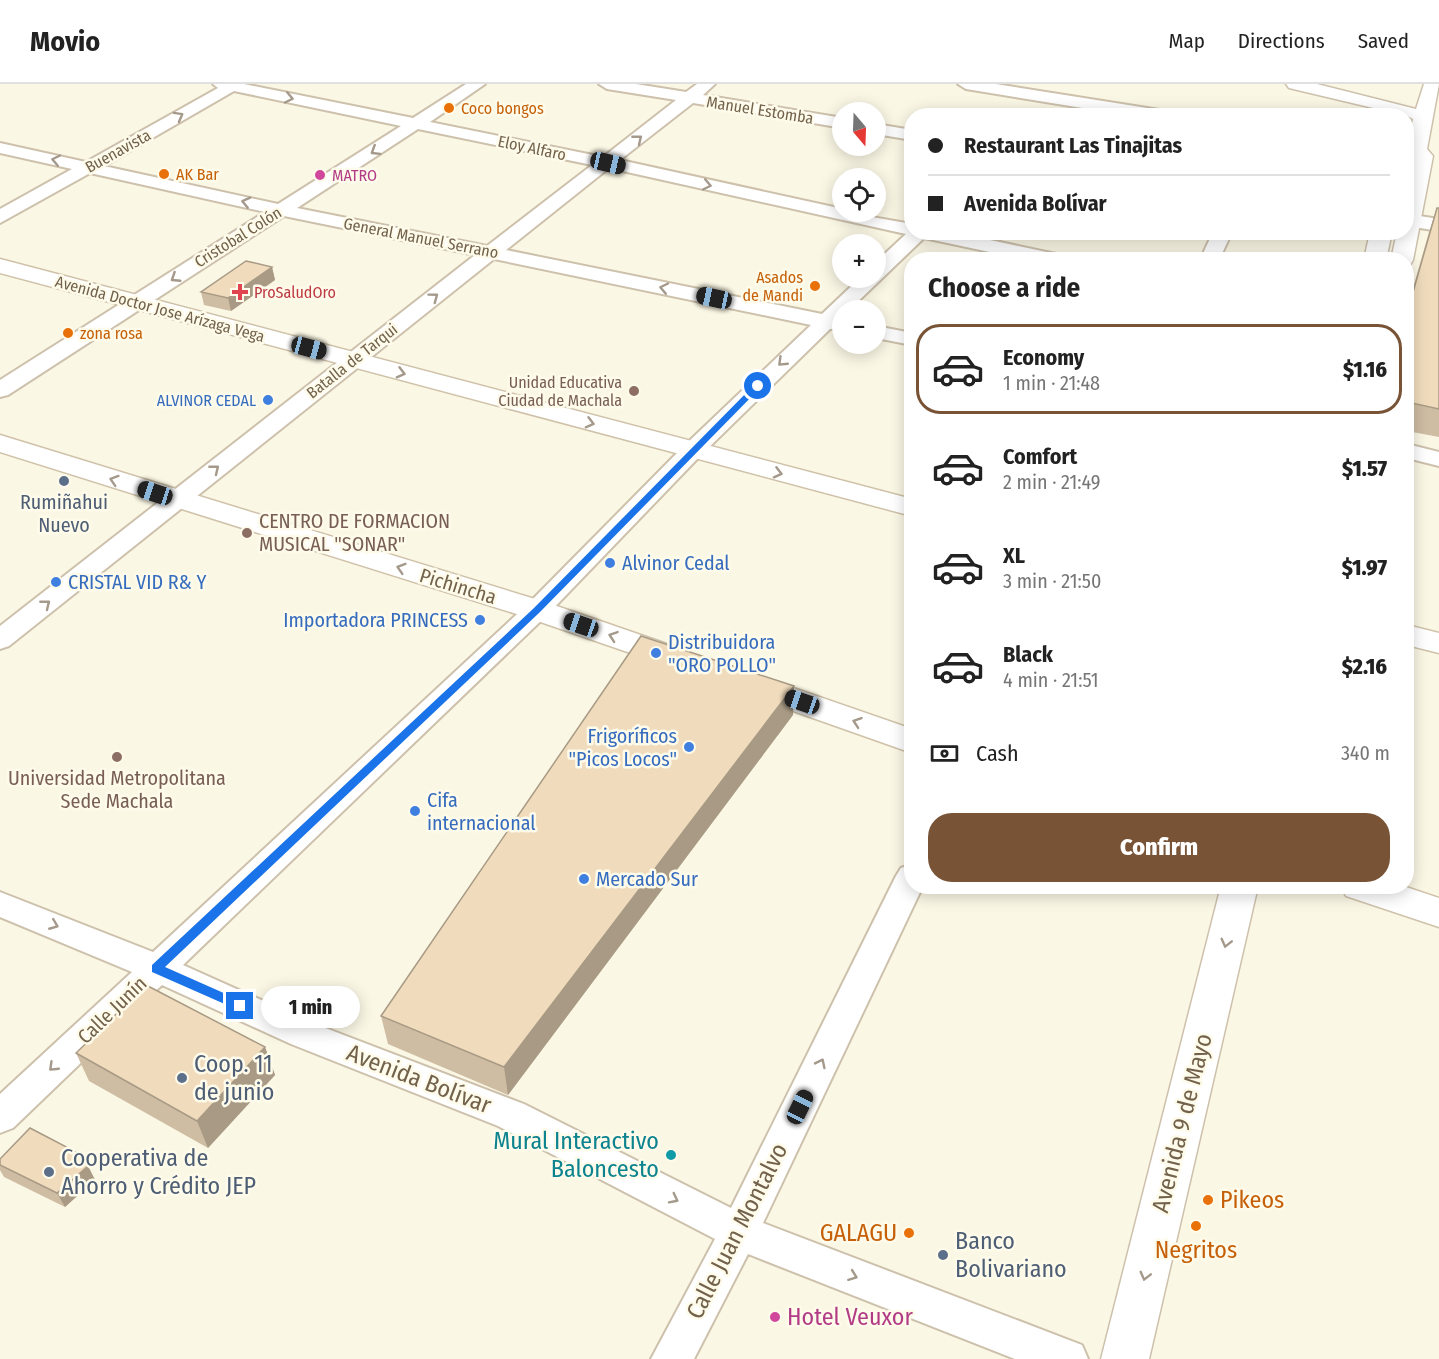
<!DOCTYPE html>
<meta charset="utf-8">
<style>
body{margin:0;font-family:"Fira Sans Condensed",sans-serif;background:#f2f2f2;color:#222;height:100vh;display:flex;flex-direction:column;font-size:22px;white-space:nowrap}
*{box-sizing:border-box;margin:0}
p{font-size:20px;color:#767676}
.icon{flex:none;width:33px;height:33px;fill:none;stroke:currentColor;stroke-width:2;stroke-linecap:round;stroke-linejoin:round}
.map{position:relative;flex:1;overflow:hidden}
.drawer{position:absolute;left:904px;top:168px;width:510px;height:642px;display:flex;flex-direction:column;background:#fff;border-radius:24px;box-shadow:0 3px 15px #0003}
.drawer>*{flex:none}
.banner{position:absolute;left:904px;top:24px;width:510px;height:132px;border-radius:24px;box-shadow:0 3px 15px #0003;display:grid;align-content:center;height:132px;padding:0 24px;background:#fff}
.needle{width:39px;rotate:161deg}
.tools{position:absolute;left:832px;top:18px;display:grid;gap:12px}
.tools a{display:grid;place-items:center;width:54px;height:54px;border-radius:50%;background:#fff;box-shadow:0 3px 15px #0003;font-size:30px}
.end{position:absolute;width:27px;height:27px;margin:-14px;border:8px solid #1a73e8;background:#fff;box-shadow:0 0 0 3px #fff}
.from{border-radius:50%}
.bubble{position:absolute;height:42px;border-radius:21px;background:#fff;box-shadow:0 3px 15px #0003;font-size:20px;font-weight:800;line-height:42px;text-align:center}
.car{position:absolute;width:18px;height:36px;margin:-18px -9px;border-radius:8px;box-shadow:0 0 4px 2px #0007;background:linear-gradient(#222 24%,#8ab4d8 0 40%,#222 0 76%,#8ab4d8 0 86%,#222 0)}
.banner b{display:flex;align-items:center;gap:21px;height:57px;font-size:22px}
.banner b+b{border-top:2px solid #e0e0e0}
.banner i{width:15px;height:15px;background:#222}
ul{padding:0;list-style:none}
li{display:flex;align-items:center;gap:18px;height:90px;margin:0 12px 9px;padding:0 12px;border:3px solid transparent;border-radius:24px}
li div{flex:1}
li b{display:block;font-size:22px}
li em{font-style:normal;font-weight:800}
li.selected{border-color:#785336}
li>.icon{width:54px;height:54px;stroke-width:1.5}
h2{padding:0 24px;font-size:27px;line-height:72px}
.pay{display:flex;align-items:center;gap:15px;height:66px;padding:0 24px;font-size:22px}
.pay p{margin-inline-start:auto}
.cta{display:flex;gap:12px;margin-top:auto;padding:12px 24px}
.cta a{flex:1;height:69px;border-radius:24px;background:#785336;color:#fff;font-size:24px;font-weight:800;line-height:69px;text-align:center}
header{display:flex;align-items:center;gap:36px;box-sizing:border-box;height:84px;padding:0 30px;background:#fff;border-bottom:2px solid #e0e0e0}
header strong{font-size:28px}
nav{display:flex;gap:33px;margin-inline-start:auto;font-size:21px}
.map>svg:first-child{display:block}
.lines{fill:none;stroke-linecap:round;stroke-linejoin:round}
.minor-casing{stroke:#cdc1ac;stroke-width:4}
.tertiary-casing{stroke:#cdc1ac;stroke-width:3}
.secondary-casing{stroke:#cfc2a9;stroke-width:3}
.minor{fill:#fff;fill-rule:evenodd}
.tertiary{fill:#fff;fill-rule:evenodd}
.secondary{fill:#fff;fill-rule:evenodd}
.wall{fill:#cebda3}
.shaded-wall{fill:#a89a84}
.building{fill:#f0dcbd;stroke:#a89a84;stroke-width:1.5}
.oneway{stroke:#a4998a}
.route{fill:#1a73e8}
.food-dot{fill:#e8710a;stroke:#fefbeb;stroke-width:2}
.hotel-dot{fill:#d1479c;stroke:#fefbeb;stroke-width:2}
.health-dot{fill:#e0444e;stroke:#fefbeb;stroke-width:2}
.education-dot{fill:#8d6e63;stroke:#fefbeb;stroke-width:2}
.shop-dot{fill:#3f7fe0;stroke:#fefbeb;stroke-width:2}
.service-dot{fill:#5c6f8a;stroke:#fefbeb;stroke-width:2}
.culture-dot{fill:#0f9aa8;stroke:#fefbeb;stroke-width:2}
.labels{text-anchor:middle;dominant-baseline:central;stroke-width:5;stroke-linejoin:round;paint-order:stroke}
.far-food-label{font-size:16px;fill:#c56008;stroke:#fefbeb;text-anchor:start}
.far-street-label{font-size:16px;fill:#73624b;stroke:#fefbeb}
.far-hotel-label{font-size:16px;fill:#b23c85;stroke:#fefbeb;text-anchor:start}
.far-health-label{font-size:16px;fill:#be3a42;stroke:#fefbeb;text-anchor:start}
.far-education-label{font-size:16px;fill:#785e54;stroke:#fefbeb;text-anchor:end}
.far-shop-label{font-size:16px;fill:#366cbe;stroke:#fefbeb;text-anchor:end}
.service-label{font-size:20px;fill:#4e5e75;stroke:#fefbeb}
.education-label{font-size:20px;fill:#785e54;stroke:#fefbeb;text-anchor:start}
.shop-label{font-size:20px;fill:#366cbe;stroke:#fefbeb;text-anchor:start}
.street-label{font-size:20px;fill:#73624b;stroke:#fefbeb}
.near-service-label{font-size:24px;fill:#4e5e75;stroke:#fefbeb;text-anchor:start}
.near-street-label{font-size:24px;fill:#73624b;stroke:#fefbeb}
.near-culture-label{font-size:24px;fill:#0d838f;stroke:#fefbeb;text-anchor:end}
.near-food-label{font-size:24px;fill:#c56008;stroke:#fefbeb;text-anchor:start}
.near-hotel-label{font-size:24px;fill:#b23c85;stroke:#fefbeb;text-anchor:start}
</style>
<header>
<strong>Movio</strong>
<nav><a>Map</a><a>Directions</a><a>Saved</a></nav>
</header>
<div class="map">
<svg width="1439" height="1275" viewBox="0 0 1439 1275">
<rect width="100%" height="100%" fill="#fbf7e5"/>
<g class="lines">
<defs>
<g id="minor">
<path d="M213 0H244L413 34 466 0H485L430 38 603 73 676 16 607 5 599 0H636L686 8 697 0H715L703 11 843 34V44L693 19 620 76 843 125V128L912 140V148H953L1056 170 1065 176H1027L924 154 849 226H843L841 235 843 245H830L700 372 546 532 183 881 315 940 524 1020 731 1124 896 792 901 784 912 780V802H923L763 1139 1082 1261 1088 1275H1015L748 1170 694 1275H651L715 1155 498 1042 291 960 162 901 13 1044 0 1049V1010L132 888 0 833V808L153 868 528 520 684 362 811 241 494 175 9 562 0 565V542L475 171 284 132 8 311 0 313V296L265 128 90 89 0 139V125L72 85 0 69V59L86 78 218 4ZM234 7 401 42 278 120 104 82ZM418 45 592 81 487 162 297 124ZM609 84 906 150 876 178V194H860L822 230 506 166Z"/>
<polygon points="958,0 996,0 1166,27 1174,32 1132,32 966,5"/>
<polygon points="876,40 912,46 912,56 876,50"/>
<polygon points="1407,130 1439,135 1439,147 1407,142"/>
<polygon points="1213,148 1232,148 1219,176 1200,176"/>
<polygon points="876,242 912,249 912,261 876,254"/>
<polygon points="1407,360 1439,368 1439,382 1407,374"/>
</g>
<g id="tertiary">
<polygon points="1286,0 1317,0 1416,25 1424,0 1439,0 1427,65 1433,72 1413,176 1410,181 1407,181 1407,176 1391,176 1397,148 1407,148 1407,100 1413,73 1407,66 1413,35 1407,32 1289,4"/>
<polygon points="1370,148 1392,148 1386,176 1364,176"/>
<polygon points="1221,802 1258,802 1149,1275 1101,1275"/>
</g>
<g id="secondary">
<polygon points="0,175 912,415 912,432 0,189"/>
<polygon points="0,351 548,519 690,568 695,575 690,582 679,585 668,582 526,533 0,368"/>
<polygon points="1407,541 1439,549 1439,569 1407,561"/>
<polygon points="753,590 912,645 912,669 742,609 737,601 742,593"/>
<polygon points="1341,802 1403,802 1439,814 1439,843 1346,812"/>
</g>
</defs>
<use href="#minor" class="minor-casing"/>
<use href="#tertiary" class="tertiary-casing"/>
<use href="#secondary" class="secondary-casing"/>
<use href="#minor" class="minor"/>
<use href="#tertiary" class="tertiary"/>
<use href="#secondary" class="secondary"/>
</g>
<g class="wall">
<polygon points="1437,124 1439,124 1439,353 1407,347 1407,225 1429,148"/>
<polygon points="272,183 275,196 231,227 204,221 201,208"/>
<polygon points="793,631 508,1011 388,960 381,932"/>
<polygon points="265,963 275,991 208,1064 89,997 76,969"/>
<polygon points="0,1075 88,1082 95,1096 65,1123 4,1093 0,1086"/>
</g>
<g class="shaded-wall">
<polygon points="272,183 275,196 231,227 228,214"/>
<polygon points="794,602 793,631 508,1011 504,983"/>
<polygon points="265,963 275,991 208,1064 197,1037"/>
<polygon points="88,1082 95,1096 65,1123 57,1109"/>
</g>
<g class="building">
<polygon points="1437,124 1439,124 1439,325 1407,318 1407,229"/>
<polygon points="246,177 272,183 228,214 201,208"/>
<polygon points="641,552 794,602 504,983 381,932"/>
<polygon points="146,901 265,963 197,1037 76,969"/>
<polygon points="30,1044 78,1069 88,1082 57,1109 0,1081 0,1075"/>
</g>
<defs><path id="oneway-chevron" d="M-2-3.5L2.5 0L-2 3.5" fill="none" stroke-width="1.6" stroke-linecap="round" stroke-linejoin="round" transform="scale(1.5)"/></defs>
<g class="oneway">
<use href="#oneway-chevron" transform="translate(289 14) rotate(12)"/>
<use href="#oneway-chevron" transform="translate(179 32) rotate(-29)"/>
<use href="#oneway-chevron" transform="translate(638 55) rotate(-39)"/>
<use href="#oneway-chevron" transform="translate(375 67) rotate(148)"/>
<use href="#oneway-chevron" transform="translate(56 76) rotate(-168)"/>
<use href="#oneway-chevron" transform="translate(707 101) rotate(12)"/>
<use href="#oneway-chevron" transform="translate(246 118) rotate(-167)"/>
<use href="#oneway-chevron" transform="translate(175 194) rotate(147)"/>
<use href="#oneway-chevron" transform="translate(664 204) rotate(-168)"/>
<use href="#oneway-chevron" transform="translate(434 213) rotate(-37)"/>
<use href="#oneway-chevron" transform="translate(782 278) rotate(136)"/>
<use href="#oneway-chevron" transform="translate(401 289) rotate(15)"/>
<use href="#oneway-chevron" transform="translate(590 339) rotate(15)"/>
<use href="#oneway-chevron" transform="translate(215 385) rotate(-39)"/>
<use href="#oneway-chevron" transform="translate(778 389) rotate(14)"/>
<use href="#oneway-chevron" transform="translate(114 396) rotate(-162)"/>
<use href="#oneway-chevron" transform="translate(401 484) rotate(-163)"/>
<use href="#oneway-chevron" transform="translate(46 520) rotate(-39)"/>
<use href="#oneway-chevron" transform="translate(613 552) rotate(-161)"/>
<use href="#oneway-chevron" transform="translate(857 638) rotate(-161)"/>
<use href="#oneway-chevron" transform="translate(54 841) rotate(22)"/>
<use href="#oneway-chevron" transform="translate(1226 859) rotate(104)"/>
<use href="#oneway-chevron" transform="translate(821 979) rotate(-64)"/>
<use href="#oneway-chevron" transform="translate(53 983) rotate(136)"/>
<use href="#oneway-chevron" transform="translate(674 1115) rotate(27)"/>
<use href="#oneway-chevron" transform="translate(853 1192) rotate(21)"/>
<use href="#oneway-chevron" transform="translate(1145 1192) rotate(104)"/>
</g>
<polygon class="route" points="755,300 762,302 540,528 165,883 244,918 244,925 236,925 152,888 152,881 534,524"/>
<g class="food-dot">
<circle cx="449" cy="24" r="6"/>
<circle cx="164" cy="90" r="6"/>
<circle cx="815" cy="202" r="6"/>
<circle cx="68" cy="249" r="6"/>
<circle cx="1208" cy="1116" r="6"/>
<circle cx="1196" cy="1142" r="6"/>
<circle cx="909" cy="1149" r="6"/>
</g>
<g class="hotel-dot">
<circle cx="320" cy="91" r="6"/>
<circle cx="775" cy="1233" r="6"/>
</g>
<path class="health-dot" d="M237 199h6v6h6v6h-6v6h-6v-6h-6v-6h6z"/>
<g class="education-dot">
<circle cx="634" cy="307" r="6"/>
<circle cx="247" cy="449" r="6"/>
<circle cx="117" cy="673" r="6"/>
</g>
<g class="shop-dot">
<circle cx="268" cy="316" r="6"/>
<circle cx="610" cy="479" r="6"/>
<circle cx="56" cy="498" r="6"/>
<circle cx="480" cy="536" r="6"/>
<circle cx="656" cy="569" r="6"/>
<circle cx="689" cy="663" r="6"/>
<circle cx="415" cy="727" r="6"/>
<circle cx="584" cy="795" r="6"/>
</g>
<g class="service-dot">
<circle cx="64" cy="397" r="6"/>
<circle cx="182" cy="994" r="6"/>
<circle cx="49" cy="1088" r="6"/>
<circle cx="943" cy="1171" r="6"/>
</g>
<circle class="culture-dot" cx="671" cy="1071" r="6"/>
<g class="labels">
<g class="far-food-label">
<text x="461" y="24">Coco bongos</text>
<text x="176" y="90">AK Bar</text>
<text x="803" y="193" text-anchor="end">Asados<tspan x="803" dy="18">de Mandi</tspan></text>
<text x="80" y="249">zona rosa</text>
</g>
<g class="far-street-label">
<text transform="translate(760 26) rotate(9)">Manuel Estomba</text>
<text transform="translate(532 64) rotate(12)">Eloy Alfaro</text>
<text transform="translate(118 67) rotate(-29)">Buenavista</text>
<text transform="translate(238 153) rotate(-32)">Cristobal Colón</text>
<text transform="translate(421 154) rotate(11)">General Manuel Serrano</text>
<text transform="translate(160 225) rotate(15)">Avenida Doctor Jose Arízaga Vega</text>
<text transform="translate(352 277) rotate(-38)">Batalla de Tarqui</text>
</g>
<g class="far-hotel-label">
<text x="332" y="91">MATRO</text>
</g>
<g class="far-health-label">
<text x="254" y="208">ProSaludOro</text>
</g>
<g class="far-education-label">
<text x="622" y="298">Unidad Educativa<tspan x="622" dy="18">Ciudad de Machala</tspan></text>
</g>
<g class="far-shop-label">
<text x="256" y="316">ALVINOR CEDAL</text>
</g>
<g class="service-label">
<text x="64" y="418">Rumiñahui<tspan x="64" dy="23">Nuevo</tspan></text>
</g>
<g class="education-label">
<text x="259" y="437">CENTRO DE FORMACION<tspan x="259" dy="23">MUSICAL "SONAR"</tspan></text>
<text x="117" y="694" text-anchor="middle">Universidad Metropolitana<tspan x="117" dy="23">Sede Machala</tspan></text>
</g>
<g class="shop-label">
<text x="622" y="479">Alvinor Cedal</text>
<text x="68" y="498">CRISTAL VID R&amp; Y</text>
<text x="468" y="536" text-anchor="end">Importadora PRINCESS</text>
<text x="668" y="558">Distribuidora<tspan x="668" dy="23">"ORO POLLO"</tspan></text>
<text x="677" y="652" text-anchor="end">Frigoríficos<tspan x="677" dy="23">"Picos Locos"</tspan></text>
<text x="427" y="716">Cifa<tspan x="427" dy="23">internacional</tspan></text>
<text x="596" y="795">Mercado Sur</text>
</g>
<g class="street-label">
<text transform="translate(458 502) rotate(17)">Pichincha</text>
<text transform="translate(112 926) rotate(-44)">Calle Junín</text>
</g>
<g class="near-service-label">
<text x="194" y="980">Coop. 11<tspan x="194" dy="28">de junio</tspan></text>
<text x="61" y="1074">Cooperativa de<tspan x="61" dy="28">Ahorro y Crédito JEP</tspan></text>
<text x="955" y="1157">Banco<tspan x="955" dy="28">Bolivariano</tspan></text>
</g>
<g class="near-street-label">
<text transform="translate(419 995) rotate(21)">Avenida Bolívar</text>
<text transform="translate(1182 1039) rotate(-76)">Avenida 9 de Mayo</text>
<text transform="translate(737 1147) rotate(-63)">Calle Juan Montalvo</text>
</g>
<g class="near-culture-label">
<text x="659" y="1057">Mural Interactivo<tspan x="659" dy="28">Baloncesto</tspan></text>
</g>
<g class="near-food-label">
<text x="1220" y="1116">Pikeos</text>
<text x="897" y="1149" text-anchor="end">GALAGU</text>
<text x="1196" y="1166" text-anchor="middle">Negritos</text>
</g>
<g class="near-hotel-label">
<text x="787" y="1233">Hotel Veuxor</text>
</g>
</g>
</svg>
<div class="tools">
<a><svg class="needle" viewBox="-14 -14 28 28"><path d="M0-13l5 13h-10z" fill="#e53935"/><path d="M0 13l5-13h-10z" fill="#767676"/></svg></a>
<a><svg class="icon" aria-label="locate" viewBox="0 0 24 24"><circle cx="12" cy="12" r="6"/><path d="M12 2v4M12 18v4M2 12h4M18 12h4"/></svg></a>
<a>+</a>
<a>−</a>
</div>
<i class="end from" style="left:758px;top:302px"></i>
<i class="end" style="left:240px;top:922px"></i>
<div class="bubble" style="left:261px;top:902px;width:99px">1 min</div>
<i class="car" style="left:608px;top:79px;rotate:103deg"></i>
<i class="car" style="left:714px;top:214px;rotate:282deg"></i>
<i class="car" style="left:309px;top:264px;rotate:105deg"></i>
<i class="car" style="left:155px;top:409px;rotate:288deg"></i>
<i class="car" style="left:581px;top:541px;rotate:289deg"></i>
<i class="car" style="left:802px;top:618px;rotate:289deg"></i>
<i class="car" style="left:800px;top:1023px;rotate:26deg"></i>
<div class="banner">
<b><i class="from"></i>Restaurant Las Tinajitas</b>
<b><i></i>Avenida Bolívar</b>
</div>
<section class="drawer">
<h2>Choose a ride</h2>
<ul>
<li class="selected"><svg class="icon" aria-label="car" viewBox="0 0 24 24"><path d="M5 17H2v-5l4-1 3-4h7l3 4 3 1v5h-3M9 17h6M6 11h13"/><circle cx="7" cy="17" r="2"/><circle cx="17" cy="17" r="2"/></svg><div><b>Economy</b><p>1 min · 21:48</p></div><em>$1.16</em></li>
<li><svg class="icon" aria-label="car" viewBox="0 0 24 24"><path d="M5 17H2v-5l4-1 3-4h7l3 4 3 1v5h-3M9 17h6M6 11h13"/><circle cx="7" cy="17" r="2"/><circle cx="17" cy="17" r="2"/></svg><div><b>Comfort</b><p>2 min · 21:49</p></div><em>$1.57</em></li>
<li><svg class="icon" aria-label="car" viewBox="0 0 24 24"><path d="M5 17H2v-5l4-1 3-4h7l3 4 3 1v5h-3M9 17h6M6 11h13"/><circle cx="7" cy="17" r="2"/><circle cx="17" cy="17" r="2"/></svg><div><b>XL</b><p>3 min · 21:50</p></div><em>$1.97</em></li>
<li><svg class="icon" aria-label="car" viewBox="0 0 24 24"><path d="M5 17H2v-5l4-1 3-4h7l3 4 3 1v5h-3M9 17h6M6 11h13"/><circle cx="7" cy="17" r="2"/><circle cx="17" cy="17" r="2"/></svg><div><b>Black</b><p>4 min · 21:51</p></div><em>$2.16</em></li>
</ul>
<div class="pay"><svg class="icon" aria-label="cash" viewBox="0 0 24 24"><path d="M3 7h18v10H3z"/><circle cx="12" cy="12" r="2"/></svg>Cash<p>340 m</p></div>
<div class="cta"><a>Confirm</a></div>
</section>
</div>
